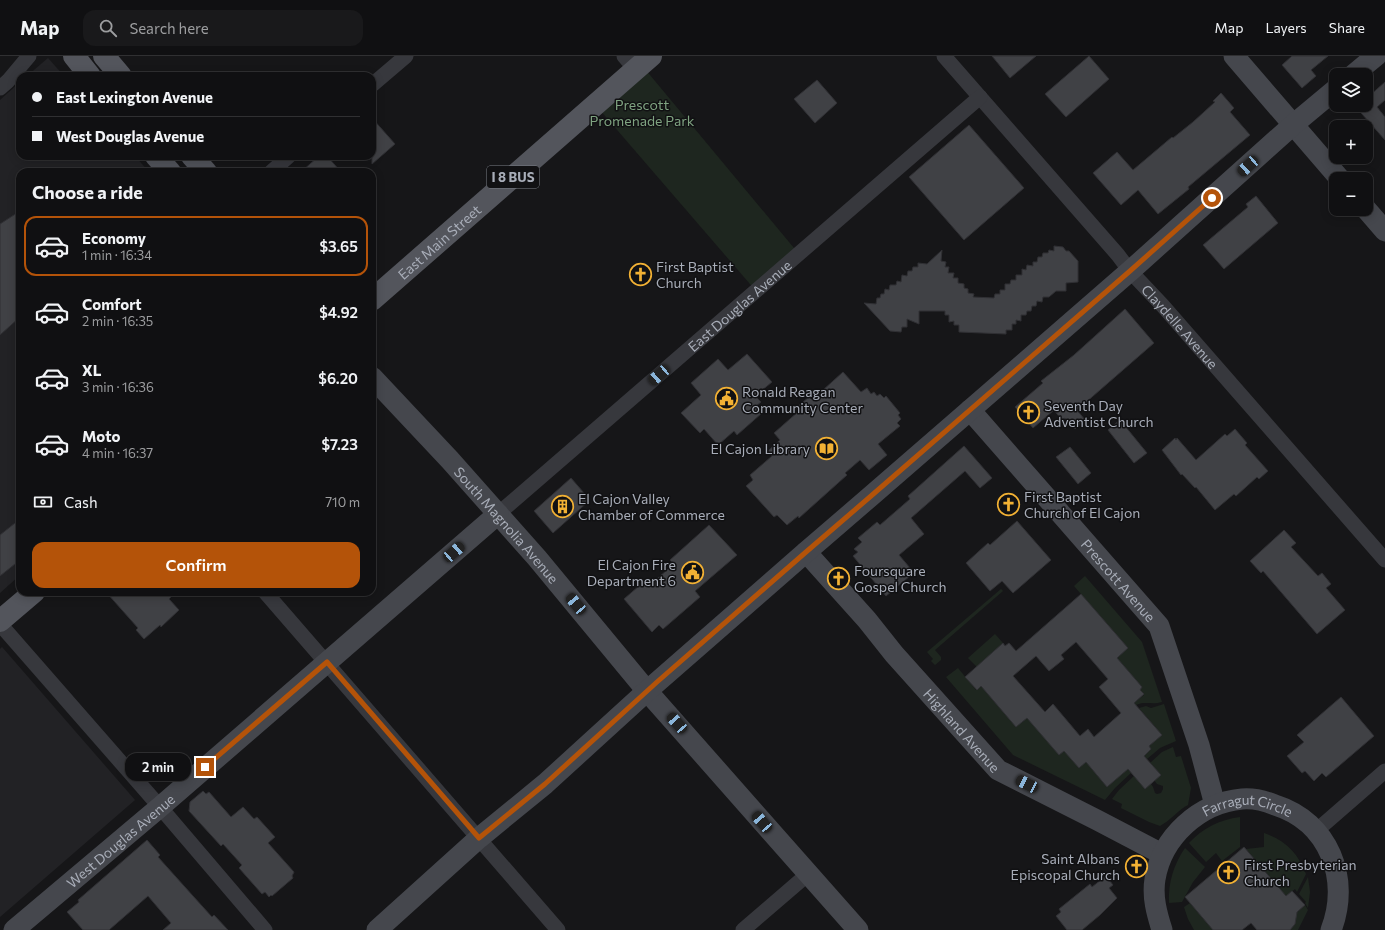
<!DOCTYPE html>
<meta charset="utf-8">
<style>
body{margin:0;font-family:Commissioner,sans-serif;background:#19191b;color:#f1f3f6;height:100vh;display:flex;flex-direction:column;font-size:15px;white-space:nowrap}
*{box-sizing:border-box;margin:0}
p{font-size:13px;color:#9c9d9f}
.icon{flex:none;width:22px;height:22px;fill:none;stroke:currentColor;stroke-width:2;stroke-linecap:round;stroke-linejoin:round}
.map{position:relative;flex:1;overflow:hidden}
.sheet{position:absolute;left:16px;top:112px;width:360px;height:428px;display:flex;flex-direction:column;background:#101012;border-radius:12px;box-shadow:0 2px 10px #0003,0 0 0 1px #303032}
.sheet>*{flex:none}
.top-card{position:absolute;left:16px;top:16px;width:360px;height:88px;border-radius:12px;box-shadow:0 2px 10px #0003,0 0 0 1px #303032;display:grid;align-content:center;height:88px;padding:0 16px;background:#101012}
.tools{position:absolute;left:1329px;top:12px;display:grid;gap:8px}
.tools a{display:grid;place-items:center;width:44px;height:44px;border-radius:8px;background:#101012;box-shadow:0 2px 10px #0003,0 0 0 1px #303032;font-size:20px}
.end{position:absolute;width:18px;height:18px;margin:-9px;border:5px solid #b45309;background:#fff;box-shadow:0 0 0 2px #fff}
.from{border-radius:50%}
.bubble{position:absolute;height:28px;border-radius:12px;background:#101012;box-shadow:0 2px 10px #0003,0 0 0 1px #303032;font-size:13px;font-weight:600;line-height:28px;text-align:center}
.car{position:absolute;width:12px;height:24px;margin:-12px -6px;border-radius:5px;box-shadow:0 0 3px 1px #0007;background:linear-gradient(#222 24%,#8ab4d8 0 40%,#222 0 76%,#8ab4d8 0 86%,#222 0)}
.top-card b{display:flex;align-items:center;gap:14px;height:38px;font-size:15px}
.top-card b+b{border-top:1px solid #303032}
.top-card i{width:10px;height:10px;background:#f1f3f6}
ul{padding:0;list-style:none}
li{display:flex;align-items:center;gap:12px;height:60px;margin:0 8px 6px;padding:0 8px;border:2px solid transparent;border-radius:12px}
li div{flex:1}
li b{display:block;font-size:15px}
li em{font-style:normal;font-weight:600}
li.current{border-color:#b45309}
li>.icon{width:36px;height:36px;stroke-width:1.5}
h2{padding:0 16px;font-size:18px;line-height:48px}
.pay{display:flex;align-items:center;gap:10px;height:44px;padding:0 16px;font-size:15px}
.pay p{margin-inline-start:auto}
.cta{display:flex;gap:8px;margin-top:auto;padding:8px 16px}
.cta a{flex:1;height:46px;border-radius:12px;background:#b45309;color:#fff;font-size:16px;font-weight:600;line-height:46px;text-align:center}
header{display:flex;align-items:center;gap:24px;box-sizing:border-box;height:56px;padding:0 20px;background:#101012;border-bottom:1px solid #303032}
header strong{font-size:19px}
nav{display:flex;gap:22px;margin-inline-start:auto;font-size:14px}
.search{width:280px;height:36px;background:#19191b;display:flex;align-items:center;gap:10px;box-sizing:border-box;padding:0 14px;border-radius:12px;color:#9c9d9f;font-size:15px}
.map>svg:first-child{display:block}
.built{fill:#222225}
.green{fill:#1e261f}
.building{fill:#404145;stroke:#303034;fill-rule:evenodd}
.lines{fill:none;stroke-linecap:round;stroke-linejoin:round}
.street{stroke:#37383d;stroke-width:15}
.secondary{stroke:#45474d;stroke-width:21}
.primary{stroke:#53555c;stroke-width:22}
.route{stroke:#b45309;stroke-width:5}
.labels{text-anchor:middle;dominant-baseline:central;stroke-width:3;stroke-linejoin:round;paint-order:stroke}
.shield{fill:#111113;stroke:#7b7e86;stroke-width:1}
.shield-label{font-size:13px;font-weight:bold;fill:#a8adb8}
.park-label{font-size:14px;fill:#7fa381;stroke:#111113}
.street-label{font-size:14px;fill:#a8adb8;stroke:#111113}
.poi-label{font-size:14px;fill:#a8adb8;stroke:#111113;text-anchor:start}
</style>
<header>
<strong>Map</strong>
<div class="search"><svg class="icon" aria-label="search" viewBox="0 0 24 24"><circle cx="10" cy="10" r="6"/><path d="M15 15l6 6"/></svg>Search here</div>
<nav><a>Map</a><a>Layers</a><a>Share</a></nav>
</header>
<div class="map">
<svg width="1385" height="874" viewBox="0 0 1385 874">
<rect width="100%" height="100%" fill="#161618"/>
<g class="built">
<polygon points="48,2 64,20 27,20"/>
<polygon points="20,26 20,100 135,100 149,116 20,116 20,519 0,537 0,44"/>
<polygon points="2,591 135,744 0,861 0,593"/>
</g>
<g class="green">
<polygon points="645,13 799,198 756,235 599,53"/>
<path d="M1085 520 1142 586 1162 646C1153 649 1145 645 1136 649L1134 647 1144 639 1140 634 1142 631 1117 602 1128 592 1074 530Z"/>
<polygon points="1001,533 1003,535 935,594 941,601 941,604 935,609 931,605 933,603 927,596"/>
<polygon points="995,578 1003,587 977,611 968,602"/>
<polygon points="958,612 976,634 981,630 1016,671 1027,662 1064,695 1086,706 1107,731 1128,713 1131,717 1115,732 1105,744 1013,699 946,621"/>
<polygon points="1164,648 1176,685 1160,692 1147,703 1144,700 1151,693 1149,690 1162,679 1139,652 1146,650 1151,652"/>
<path d="M1173 691 1176 701 1181 700 1191 732 1188 749C1178 754 1171 764 1160 770L1149 766 1121 752 1122 748 1112 743 1119 734 1134 720 1151 728 1153 731 1155 737 1157 738 1161 737 1163 733V730L1157 728 1154 724 1161 719 1150 707 1162 696Z"/>
<path d="M1240 761V791L1222 805 1216 797 1206 806 1189 787C1203 772 1219 764 1240 761Z"/>
<path d="M1264 777C1285 784 1298 797 1306 818L1297 836 1295 833 1286 840 1246 793 1264 791Z"/>
<path d="M1185 792 1205 811 1193 826 1182 846 1169 847C1168 826 1174 808 1185 792Z"/>
<polygon points="1308,821 1310,836 1308,852 1305,847 1306,846 1299,838"/>
<polygon points="1190,847 1213,874 1194,874 1188,863 1184,851"/>
<polygon points="1305,849 1308,854 1298,874 1290,874 1295,868 1296,857"/>
</g>
<g class="building">
<polygon points="992,0 1036,0 1010,22"/>
<polygon points="1089,0 1109,23 1066,61 1045,38"/>
<polygon points="1292,0 1328,0 1311,14 1316,20 1302,32 1282,9"/>
<polygon points="817,24 837,47 815,67 794,43"/>
<polygon points="1385,26 1385,44 1377,51 1385,61 1385,84 1354,49 1366,49 1366,38 1368,41"/>
<polygon points="1221,37 1234,52 1230,56 1250,79 1188,131 1189,133 1158,158 1138,134 1121,149 1093,117 1117,96 1133,114 1172,81 1173,82 1193,66 1215,46 1213,45"/>
<polygon points="372,62 395,88 372,108"/>
<polygon points="969,69 1024,132 964,184 909,121"/>
<polygon points="319,100 327,100 341,116 301,116"/>
<polygon points="1256,140 1278,167 1224,213 1203,189 1248,151 1246,148"/>
<polygon points="20,155 20,261 0,279 0,168"/>
<polygon points="1054,190 1063,191 1066,195 1069,195 1078,205 1078,226 1066,227 1066,235 1056,235 1049,241 1043,241 1042,246 1037,245 1036,250 1032,250 1031,255 1027,255 1026,259 1021,259 1021,265 1016,264 1016,268 1012,268 1012,274 1006,274 1006,278 959,276 959,269 954,269 954,265 949,266 949,259 945,259 945,255 919,255 919,268 907,263 907,271 902,271 901,276 890,275 864,247 876,248 877,242 880,242 881,238 884,238 885,233 889,234 890,229 896,229 897,225 901,226 902,219 907,220 908,215 912,215 913,211 918,211 918,207 927,208 942,194 941,205 946,206 945,211 949,211 948,217 954,217 953,222 958,222 958,227 964,228 964,232 968,233 968,237 974,238 973,241 994,242 995,238 1000,238 1000,234 1005,234 1005,228 1010,228 1011,224 1016,224 1016,219 1022,219 1022,213 1026,214 1027,209 1033,210 1033,206 1037,206 1038,201 1042,201 1043,197 1048,197 1049,194 1054,195"/>
<polygon points="1125,253 1154,287 1077,354 1085,364 1075,373 1065,362 1062,364 1054,354 1033,372 1015,351 1043,327 1041,325 1074,299"/>
<polygon points="747,298 772,326 755,340 761,346 756,350 762,357 737,379 734,375 718,389 704,373 700,377 681,357 701,339 691,327 718,303 728,314"/>
<polygon points="843,316 861,336 867,332 871,338 874,336 877,340 880,338 884,342 886,340 900,357 898,359 901,363 897,367 900,370 878,388 887,399 869,414 860,404 845,417 847,419 799,462 798,460 787,469 777,459 774,461 746,430 753,424 750,419 772,400 768,395 780,384 774,377 799,355 796,352 809,341 812,344"/>
<polygon points="1120,364 1147,397 1134,407 1108,374"/>
<polygon points="1235,373 1247,387 1245,389 1268,415 1259,423 1257,421 1236,440 1234,438 1215,454 1196,431 1195,432 1182,418 1181,419 1162,394 1175,382 1176,384 1177,382 1196,404 1225,378 1227,380"/>
<polygon points="964,390 992,422 980,432 965,415 911,462 924,478 899,499 910,512 906,515 910,520 886,540 853,500 858,496 854,493 862,486 858,482 877,466 880,469 910,443 908,440"/>
<polygon points="1070,391 1091,417 1078,428 1056,401"/>
<polygon points="571,422 590,444 553,477 534,455"/>
<polygon points="20,463 20,504 0,520 0,479"/>
<polygon points="1017,465 1051,504 1013,537 1002,525 990,535 966,507 988,487 990,489"/>
<polygon points="709,469 737,499 695,535 700,541 663,573 659,569 652,576 624,543 647,523 651,528 674,508 670,504"/>
<polygon points="1284,474 1296,487 1291,491 1318,520 1322,517 1331,528 1326,532 1345,554 1317,578 1263,515 1261,517 1250,505"/>
<polygon points="106,536 166,536 171,541 169,543 179,554 161,571 160,569 144,583 136,574 138,572"/>
<path d="M1081 538 1128 592 1117 602 1142 631 1140 634 1144 638 1134 647 1162 679 1149 690 1151 693 1144 700 1161 719 1145 733 1128 713 1107 731 1086 706 1079 712 1064 695 1059 699 1027 662 1016 671 981 630 977 634 965 621 1003 587 1005 590 1009 587 1016 595ZM1076 586 1108 623 1099 631 1121 657 1094 681 1088 673 1080 680 1053 648 1045 656 1013 620 1036 600 1049 615 1064 603 1061 599Z"/>
<polygon points="1341,641 1374,680 1326,721 1322,717 1314,725 1305,715 1302,717 1287,700 1304,686 1297,679"/>
<polygon points="203,735 206,738 209,736 231,761 243,751 254,763 257,761 275,781 268,787 294,816 292,820 293,822 272,840 271,839 269,841 265,836 262,838 239,812 242,809 223,788 221,790 189,755 190,746"/>
<polygon points="147,784 160,799 158,801 193,840 212,861 214,859 228,874 163,874 171,867 148,840 109,874 83,874 67,856 79,846 78,844"/>
<polygon points="1244,791 1286,840 1292,835 1305,849 1297,856 1295,868 1290,874 1257,874 1251,867 1242,874 1213,874 1185,841"/>
<polygon points="1106,820 1113,829 1109,832 1117,842 1100,859 1082,874 1067,874 1056,860 1061,856 1059,853 1090,828 1092,831"/>
</g>
<g class="lines">
<g class="street">
<polyline points="624,0 636,14"/>
<path id="s1" d="M944 0 1118 199 1130 215 1163 250 1385 504"/>
<polyline points="372,29 406,0"/>
<polyline points="0,32 8,25 29,0"/>
<polyline points="271,116 289,100"/>
<path id="s2" d="M498 458 980 41"/>
<polyline points="265,536 558,874"/>
<polyline points="0,568 160,751 265,874"/>
<polyline points="1316,775 1385,715"/>
<polyline points="743,874 808,818"/>
</g>
<g class="secondary">
<polyline points="1234,0 1340,123"/>
<polyline points="1353,19 1376,0"/>
<polyline points="1366,153 1385,175"/>
<path id="s3" d="M372 321 450 404 537 502 647 635 858 874"/>
<path id="s4" d="M970 354 1159 570 1199 689 1215 749"/>
<path id="s5" d="M806 496 867 564 894 598 998 714 1097 764 1162 798"/>
<path id="s6" d="M14 874 160 751 498 458"/>
<polyline points="377,874 479,782 545,728 647,635 806,496 871,440 1130,215 1294,68 1336,33"/>
<path id="s7" d="M1162 874C1157 858 1152 841 1155 823 1162 781 1199 747 1242 743 1253 742 1265 745 1275 749 1329 766 1351 823 1331 874"/>
</g>
<g class="primary">
<polyline points="74,0 90,20"/>
<polyline points="104,0 121,20"/>
<polyline points="156,100 170,116"/>
<polyline points="192,100 206,116"/>
<path id="s8" d="M372 244 651 0"/>
<polyline points="0,565 34,536"/>
</g>
</g>
<g class="lines">
<polyline class="route" points="205,711 327,606 479,782 545,728 657,626 806,496 871,440 1130,215 1212,142"/>
</g>
<defs>
<symbol id="church-ring" viewBox="-11 -11 22 22"><circle r="9.5" fill="#111113" stroke="#f2b134" stroke-width="1.5"/><path d="M-1.2-6h2.4v3.5h3.3v2.4h-3.3V6h-2.4V-.1h-3.3v-2.4h3.3Z" fill="#f2b134"/></symbol>
<symbol id="civic-ring" viewBox="-11 -11 22 22"><circle r="9.5" fill="#111113" stroke="#f2b134" stroke-width="1.5"/><path d="M-.6-6.5H3V-4.5H.6V-3L4-1V1h2V6H-6V1h2V-1L-.6-3ZM-1.2 2.5V6h2.4V2.5Z" fill="#f2b134"/></symbol>
<symbol id="library-ring" viewBox="-11 -11 22 22"><circle r="9.5" fill="#111113" stroke="#f2b134" stroke-width="1.5"/><path d="M-6-4Q-3-5.5-.7-3.5V5Q-3 3-6 4ZM6-4Q3-5.5 .7-3.5V5Q3 3 6 4Z" fill="#f2b134"/></symbol>
<symbol id="building-ring" viewBox="-11 -11 22 22"><circle r="9.5" fill="#111113" stroke="#f2b134" stroke-width="1.5"/><path d="M-4-6H4V6H1V3H-1V6H-4ZM-2.5-4.3h1.7v1.8h-1.7ZM.8-4.3h1.7v1.8H.8ZM-2.5-1h1.7V.8h-1.7ZM.8-1h1.7V.8H.8Z" fill="#f2b134"/></symbol>
</defs>
<g fill-rule="evenodd">
<use href="#church-ring" x="628" y="206" width="25" height="25"/>
<use href="#civic-ring" x="714" y="330" width="25" height="25"/>
<use href="#church-ring" x="1016" y="344" width="25" height="25"/>
<use href="#library-ring" x="814" y="380" width="25" height="25"/>
<use href="#church-ring" x="996" y="436" width="25" height="25"/>
<use href="#building-ring" x="550" y="438" width="25" height="25"/>
<use href="#civic-ring" x="680" y="504" width="25" height="25"/>
<use href="#church-ring" x="826" y="510" width="25" height="25"/>
<use href="#church-ring" x="1124" y="798" width="25" height="25"/>
<use href="#church-ring" x="1216" y="804" width="25" height="25"/>
</g>
<g class="labels">
<rect class="shield" x="487" y="110" width="52" height="22" rx="3"/>
<g class="shield-label">
<text x="513" y="121">I 8 BUS</text>
</g>
<g class="park-label">
<text x="642" y="48">Prescott<tspan x="642" dy="16">Promenade Park</tspan></text>
</g>
<g class="street-label">
<text stroke="none"><textPath href="#s8" startOffset="89">East Main Street</textPath></text>
<text stroke="none"><textPath href="#s2" startOffset="319">East Douglas Avenue</textPath></text>
<text stroke="none"><textPath href="#s1" startOffset="359">Claydelle Avenue</textPath></text>
<text stroke="none"><textPath href="#s3" startOffset="200">South Magnolia Avenue</textPath></text>
<text stroke="none"><textPath href="#s4" startOffset="226">Prescott Avenue</textPath></text>
<text stroke="none"><textPath href="#s5" startOffset="237">Highland Avenue</textPath></text>
<text stroke="none"><textPath href="#s7" startOffset="184">Farragut Circle</textPath></text>
<text stroke="none"><textPath href="#s6" startOffset="139">West Douglas Avenue</textPath></text>
</g>
<g class="poi-label">
<text x="656" y="210">First Baptist<tspan x="656" dy="16">Church</tspan></text>
<text x="742" y="335">Ronald Reagan<tspan x="742" dy="16">Community Center</tspan></text>
<text x="1044" y="349">Seventh Day<tspan x="1044" dy="16">Adventist Church</tspan></text>
<text x="810" y="392" text-anchor="end">El Cajon Library</text>
<text x="1024" y="440">First Baptist<tspan x="1024" dy="16">Church of El Cajon</tspan></text>
<text x="578" y="442">El Cajon Valley<tspan x="578" dy="16">Chamber of Commerce</tspan></text>
<text x="676" y="508" text-anchor="end">El Cajon Fire<tspan x="676" dy="16">Department 6</tspan></text>
<text x="854" y="514">Foursquare<tspan x="854" dy="16">Gospel Church</tspan></text>
<text x="1120" y="802" text-anchor="end">Saint Albans<tspan x="1120" dy="16">Episcopal Church</tspan></text>
<text x="1244" y="808">First Presbyterian<tspan x="1244" dy="16">Church</tspan></text>
</g>
</g>
</svg>
<div class="tools">
<a><svg class="icon" aria-label="layers" viewBox="0 0 24 24"><path d="M12 4l9 5-9 5-9-5zM3 14l9 5 9-5"/></svg></a>
<a>+</a>
<a>−</a>
</div>
<i class="end from" style="left:1212px;top:142px"></i>
<i class="end" style="left:205px;top:711px"></i>
<div class="bubble" style="left:125px;top:697px;width:66px">2 min</div>
<i class="car" style="left:1248px;top:110px;rotate:228deg"></i>
<i class="car" style="left:659px;top:319px;rotate:229deg"></i>
<i class="car" style="left:454px;top:496px;rotate:49deg"></i>
<i class="car" style="left:576px;top:548px;rotate:320deg"></i>
<i class="car" style="left:677px;top:667px;rotate:318deg"></i>
<i class="car" style="left:1027px;top:728px;rotate:297deg"></i>
<i class="car" style="left:762px;top:766px;rotate:319deg"></i>
<div class="top-card">
<b><i class="from"></i>East Lexington Avenue</b>
<b><i></i>West Douglas Avenue</b>
</div>
<section class="sheet">
<h2>Choose a ride</h2>
<ul>
<li class="current"><svg class="icon" aria-label="car" viewBox="0 0 24 24"><path d="M5 17H2v-5l4-1 3-4h7l3 4 3 1v5h-3M9 17h6M6 11h13"/><circle cx="7" cy="17" r="2"/><circle cx="17" cy="17" r="2"/></svg><div><b>Economy</b><p>1 min · 16:34</p></div><em>$3.65</em></li>
<li><svg class="icon" aria-label="car" viewBox="0 0 24 24"><path d="M5 17H2v-5l4-1 3-4h7l3 4 3 1v5h-3M9 17h6M6 11h13"/><circle cx="7" cy="17" r="2"/><circle cx="17" cy="17" r="2"/></svg><div><b>Comfort</b><p>2 min · 16:35</p></div><em>$4.92</em></li>
<li><svg class="icon" aria-label="car" viewBox="0 0 24 24"><path d="M5 17H2v-5l4-1 3-4h7l3 4 3 1v5h-3M9 17h6M6 11h13"/><circle cx="7" cy="17" r="2"/><circle cx="17" cy="17" r="2"/></svg><div><b>XL</b><p>3 min · 16:36</p></div><em>$6.20</em></li>
<li><svg class="icon" aria-label="car" viewBox="0 0 24 24"><path d="M5 17H2v-5l4-1 3-4h7l3 4 3 1v5h-3M9 17h6M6 11h13"/><circle cx="7" cy="17" r="2"/><circle cx="17" cy="17" r="2"/></svg><div><b>Moto</b><p>4 min · 16:37</p></div><em>$7.23</em></li>
</ul>
<div class="pay"><svg class="icon" aria-label="cash" viewBox="0 0 24 24"><path d="M3 7h18v10H3z"/><circle cx="12" cy="12" r="2"/></svg>Cash<p>710 m</p></div>
<div class="cta"><a>Confirm</a></div>
</section>
</div>
